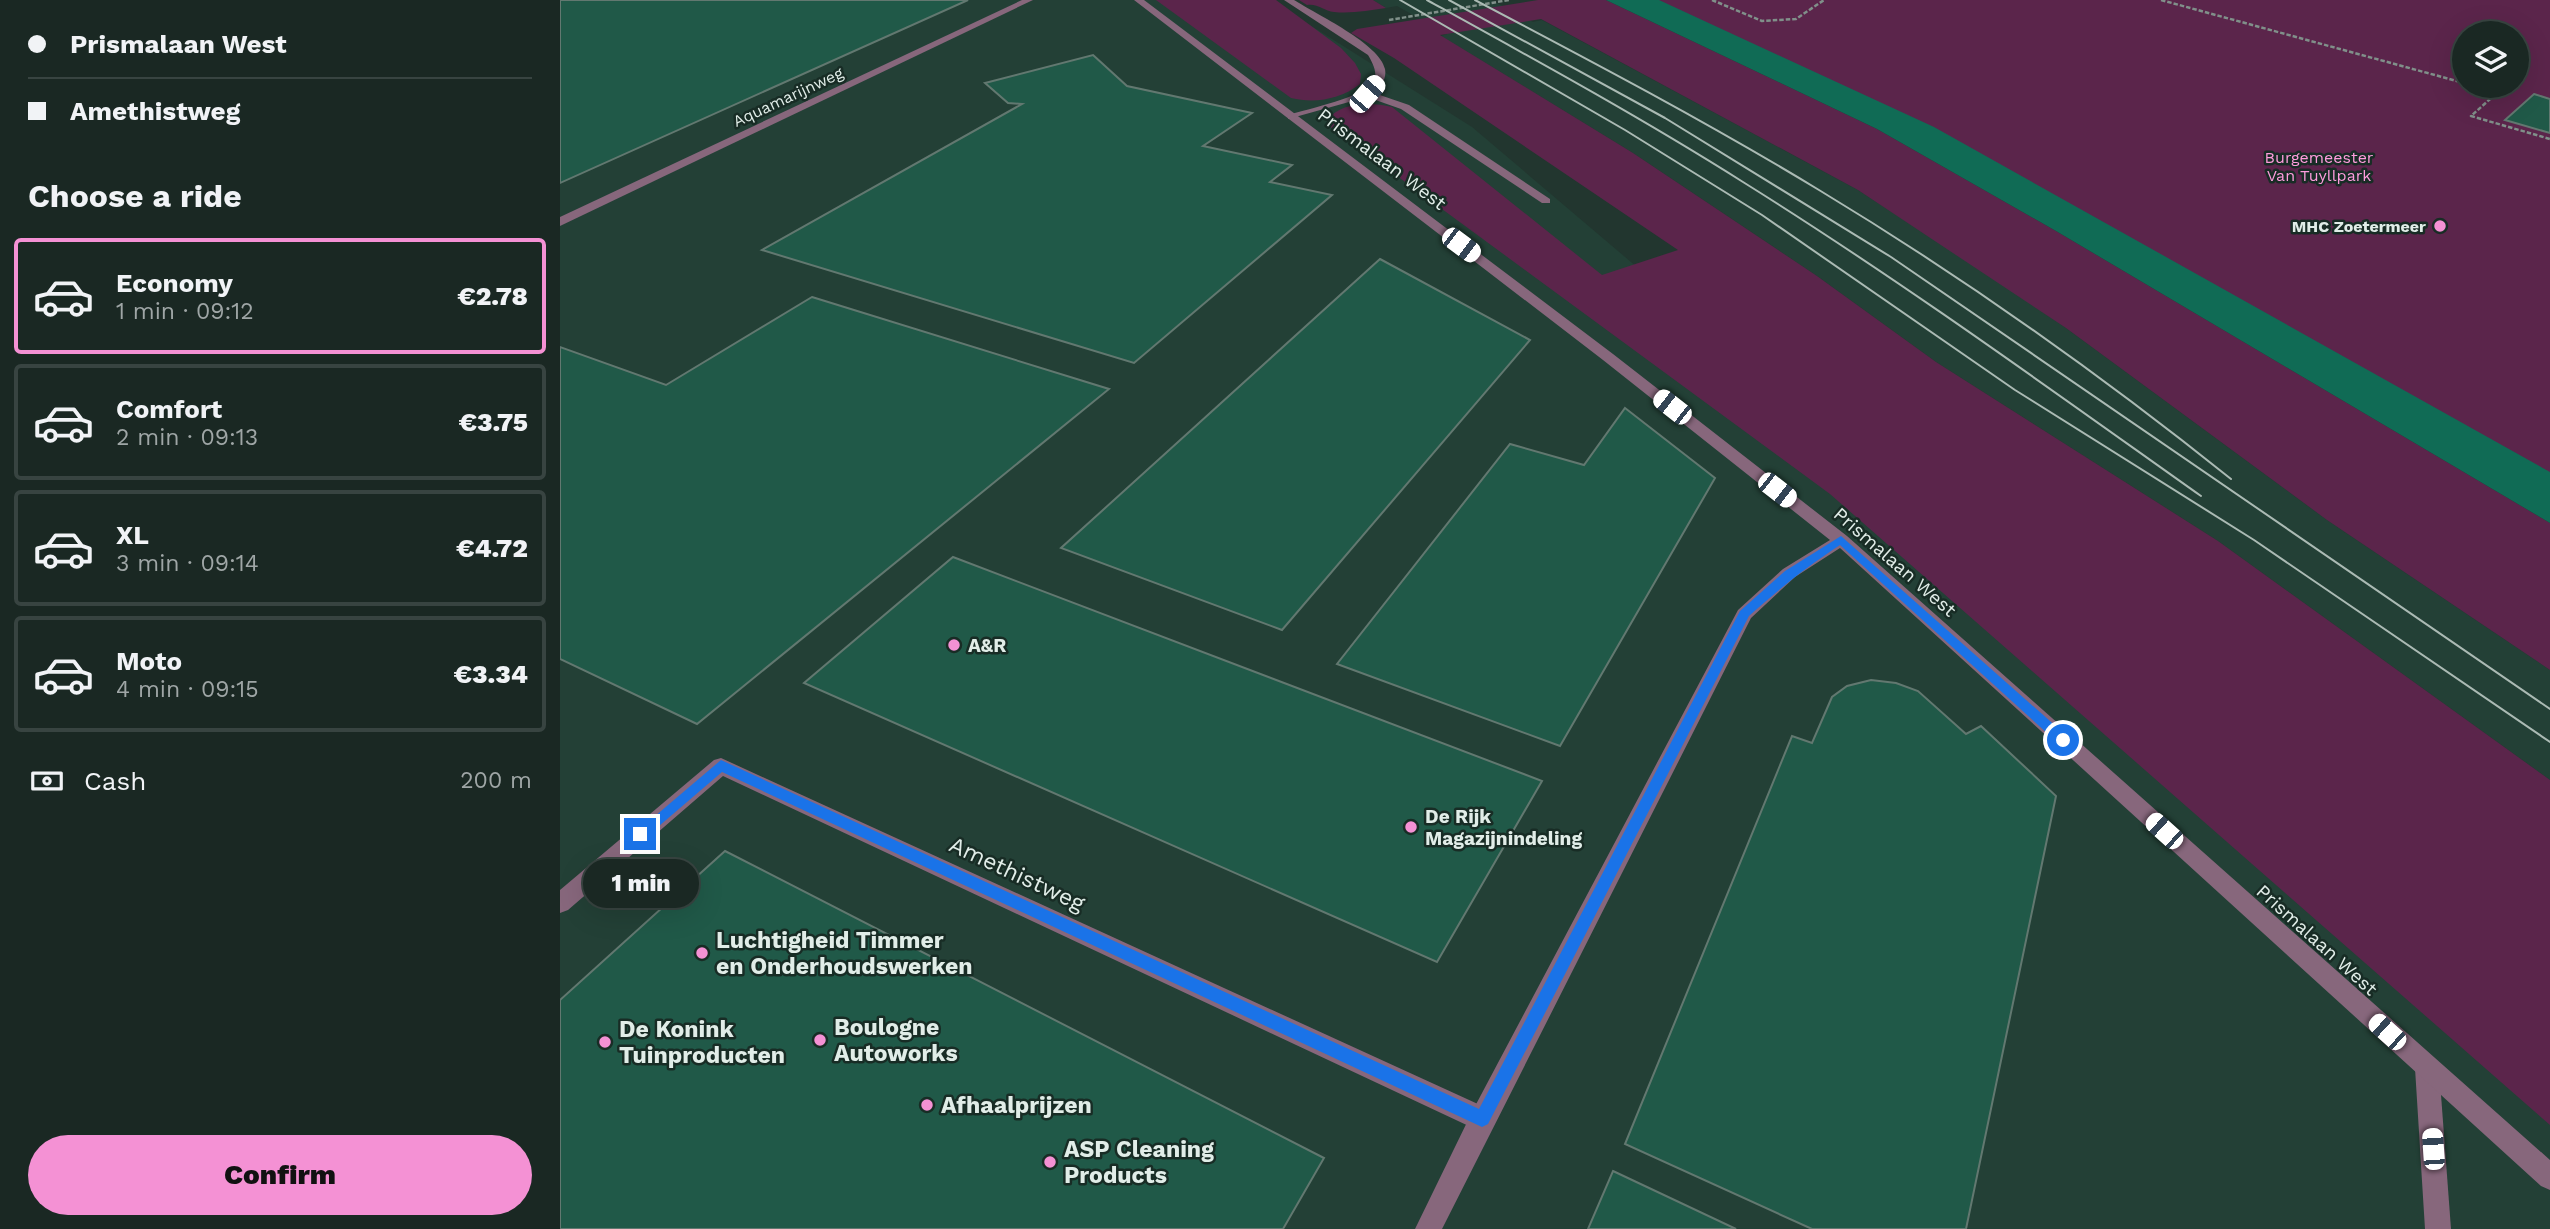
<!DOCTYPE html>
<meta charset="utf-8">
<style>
body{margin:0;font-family:"Work Sans",sans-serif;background:#273430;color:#f1f3f6;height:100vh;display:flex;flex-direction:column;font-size:26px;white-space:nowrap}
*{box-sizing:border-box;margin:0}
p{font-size:23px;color:#9fa6a6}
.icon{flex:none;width:38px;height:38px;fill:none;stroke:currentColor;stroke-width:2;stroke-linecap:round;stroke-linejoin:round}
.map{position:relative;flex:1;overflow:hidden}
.sheet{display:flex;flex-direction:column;background:#1a2823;width:560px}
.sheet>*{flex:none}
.hud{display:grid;align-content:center;height:154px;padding:0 28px;background:#1a2823}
.fabs{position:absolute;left:1892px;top:21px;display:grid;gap:14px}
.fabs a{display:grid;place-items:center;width:77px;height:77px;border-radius:50%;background:#1a2823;box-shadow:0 7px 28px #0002,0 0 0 2px #384441;font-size:35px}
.end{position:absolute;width:32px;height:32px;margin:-16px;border:9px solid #1a73e8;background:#fff;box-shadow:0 0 0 4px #fff}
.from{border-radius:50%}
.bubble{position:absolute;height:49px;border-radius:24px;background:#1a2823;box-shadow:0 7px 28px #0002,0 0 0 2px #384441;font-size:23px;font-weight:800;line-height:49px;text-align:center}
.car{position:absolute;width:21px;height:42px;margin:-21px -10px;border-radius:9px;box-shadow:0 0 5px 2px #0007;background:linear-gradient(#fff 24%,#345 0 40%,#fff 0 76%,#345 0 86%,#fff 0)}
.hud b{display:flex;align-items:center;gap:24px;height:66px;font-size:26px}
.hud b+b{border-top:2px solid #384441}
.hud i{width:18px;height:18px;background:#f1f3f6}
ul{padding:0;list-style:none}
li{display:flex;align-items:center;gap:21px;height:116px;margin:0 14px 10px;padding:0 14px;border:4px solid #384441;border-radius:7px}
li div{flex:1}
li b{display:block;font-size:26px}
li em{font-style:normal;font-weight:800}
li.current{border-color:#f491d4}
li>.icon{width:63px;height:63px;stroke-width:1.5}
h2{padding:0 28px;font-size:32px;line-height:84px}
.pay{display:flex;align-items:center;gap:18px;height:77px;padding:0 28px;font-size:26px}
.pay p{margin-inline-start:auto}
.cta{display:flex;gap:14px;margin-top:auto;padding:14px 28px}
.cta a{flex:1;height:80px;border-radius:42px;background:#f491d4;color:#111;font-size:28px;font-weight:800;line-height:80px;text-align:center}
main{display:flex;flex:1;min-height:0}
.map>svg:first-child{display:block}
.built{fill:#234036}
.green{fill:#5b254b;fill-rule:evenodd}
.water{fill:#106b55}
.building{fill:#205948;stroke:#627870;stroke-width:2}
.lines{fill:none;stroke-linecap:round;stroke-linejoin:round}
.path{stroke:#80908a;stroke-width:2.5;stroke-dasharray:4.5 2;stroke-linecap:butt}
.lane{fill:#87677c;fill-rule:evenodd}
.street{fill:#87677c;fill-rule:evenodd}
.tram{stroke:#abbab4;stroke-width:2}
.route{fill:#1a73e8}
.poi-dot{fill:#f491d4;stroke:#182c25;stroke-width:2.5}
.labels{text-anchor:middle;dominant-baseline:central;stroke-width:5;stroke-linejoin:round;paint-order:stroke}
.far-street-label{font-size:16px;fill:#e1ede8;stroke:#182c25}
.far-park-label{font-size:16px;fill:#fe9cdd;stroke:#182c25}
.far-poi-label{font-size:16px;font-weight:bold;fill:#e1ede8;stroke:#182c25;text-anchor:end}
.street-label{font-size:19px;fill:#e1ede8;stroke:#182c25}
.poi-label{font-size:19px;font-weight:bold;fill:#e1ede8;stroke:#182c25;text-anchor:start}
.near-street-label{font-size:23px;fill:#e1ede8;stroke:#182c25}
.near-poi-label{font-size:23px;font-weight:bold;fill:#e1ede8;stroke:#182c25;text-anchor:start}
</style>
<main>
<section class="sheet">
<div class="hud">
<b><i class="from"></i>Prismalaan West</b>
<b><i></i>Amethistweg</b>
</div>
<h2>Choose a ride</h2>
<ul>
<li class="current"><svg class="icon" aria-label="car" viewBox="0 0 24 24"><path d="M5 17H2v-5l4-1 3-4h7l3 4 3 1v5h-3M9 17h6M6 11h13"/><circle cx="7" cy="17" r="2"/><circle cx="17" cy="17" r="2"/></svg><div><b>Economy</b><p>1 min · 09:12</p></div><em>€2.78</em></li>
<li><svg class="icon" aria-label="car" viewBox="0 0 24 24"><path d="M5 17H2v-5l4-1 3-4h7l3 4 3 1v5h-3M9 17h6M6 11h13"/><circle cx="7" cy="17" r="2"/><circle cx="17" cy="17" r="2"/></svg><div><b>Comfort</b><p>2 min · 09:13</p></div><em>€3.75</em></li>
<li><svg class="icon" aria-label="car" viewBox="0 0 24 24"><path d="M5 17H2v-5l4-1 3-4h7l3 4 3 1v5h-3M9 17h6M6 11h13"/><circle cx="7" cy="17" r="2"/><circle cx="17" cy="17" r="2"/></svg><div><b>XL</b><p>3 min · 09:14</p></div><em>€4.72</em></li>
<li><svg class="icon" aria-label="car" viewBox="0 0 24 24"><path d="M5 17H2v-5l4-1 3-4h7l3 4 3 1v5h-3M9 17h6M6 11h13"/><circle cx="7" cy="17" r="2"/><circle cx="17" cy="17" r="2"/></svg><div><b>Moto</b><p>4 min · 09:15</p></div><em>€3.34</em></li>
</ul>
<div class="pay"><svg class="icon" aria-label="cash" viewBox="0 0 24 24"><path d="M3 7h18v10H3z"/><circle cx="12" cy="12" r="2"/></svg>Cash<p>200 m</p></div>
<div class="cta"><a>Confirm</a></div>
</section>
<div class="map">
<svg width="1990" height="1229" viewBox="0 0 1990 1229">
<rect width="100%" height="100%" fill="#22362f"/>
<g class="built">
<polygon points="0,0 710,0 912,127 1689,787 1990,1063 1990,1229 0,1229"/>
<polygon points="813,0 931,0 973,22 982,20 1298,190 1420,269 1506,328 1767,520 1990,670 1990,780 1658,541 1376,362 1257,276 1073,153 881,36 887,34 837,6 826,8"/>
</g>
<g class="green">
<path d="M596 0H716L781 48 795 63 801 74 800 84C781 99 755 104 731 98Z"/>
<path d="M739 0H813L826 8C809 10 792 14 774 12 764 11 757 3 747 5Z"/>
<path d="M978 0H1046L1317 129 1496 231 1990 523V670L1767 520 1506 328 1298 190 981 19 880 35 1073 153 1257 276 1376 362 1658 541 1990 780V1125L1270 494 769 126 767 120C782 101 811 102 832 107L1042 275 1118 250 834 58 791 33 797 29Z"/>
<path d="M1075 0H1990V487L1895 432ZM1904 33H1956V86H1904Z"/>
</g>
<polygon class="water" points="1046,0 1099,0 1374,127 1990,472 1990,523 1496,231 1317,129"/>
<g class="building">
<polygon points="0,0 408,0 0,183"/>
<polygon points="533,55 567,86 692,113 643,146 732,165 710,182 772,195 574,363 202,250 462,104 448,103 425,83"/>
<polygon points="1974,94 1990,99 1990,133 1945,120"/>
<polygon points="820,259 970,340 722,630 501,548"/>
<polygon points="252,297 549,389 137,724 0,659 0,347 106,385"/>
<polygon points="1065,408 1155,478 1000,746 777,664 950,444 1024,465"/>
<polygon points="393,557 982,781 877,962 244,683"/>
<polygon points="1311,680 1336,683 1358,691 1406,734 1421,726 1496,796 1406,1229 1252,1229 1065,1144 1232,736 1252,743 1272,697 1287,686"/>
<polygon points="165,851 764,1158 723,1229 0,1229 0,1000"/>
<polygon points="1053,1171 1176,1229 1028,1229"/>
</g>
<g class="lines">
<g class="path">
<polyline points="1152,0 1202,21 1236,19 1264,0"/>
<polyline points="1601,0 1904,83"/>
<polyline points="829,20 949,0"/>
<polyline points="1916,86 1938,92 1911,116 1990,139"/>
</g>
<g class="lane">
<path d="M724 0H734C756 14 820 44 825 69 827 80 820 86 814 93L849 105 990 199V203H982L841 109 807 97 728 119V115C747 109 806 97 814 81 818 72 812 62 808 55Z"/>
<polygon points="161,758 931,1110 934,1119 931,1128 922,1131 913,1128 163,776 8,910 0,913 0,890 154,760"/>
<polygon points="1867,1056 1875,1060 1879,1068 1891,1229 1865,1229 1855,1068 1859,1060"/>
</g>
<g class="street">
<polygon points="462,0 473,0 0,226 0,217"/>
<polygon points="574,0 584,0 1053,354 1287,536 1990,1160 1990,1190 1981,1186 1280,548 1235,577 1191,618 882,1229 855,1229 913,1110 1178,610 1223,569 1270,540 1043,360"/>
</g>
<g class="tram">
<polyline points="840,0 1065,130 1202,215 1455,390 1694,540 1990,742"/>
<path d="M867 0C974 59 1080 117 1183 182 1340 280 1490 389 1641 496"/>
<polyline points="889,0 1105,118 1331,257 1990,709"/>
<path d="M915 0C1031 61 1147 122 1259 190 1403 277 1540 374 1671 479"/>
</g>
</g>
<path class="route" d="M1281 536 1508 737V744H1499L1280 545C1245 568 1219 589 1189 616L928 1124 922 1127 162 772 85 838 80 840 74 834 161 760 919 1109 1180 611 1225 571Z"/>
<g class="poi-dot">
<circle cx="1880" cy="226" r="7"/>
<circle cx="394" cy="645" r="7"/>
<circle cx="851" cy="827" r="7"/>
<circle cx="142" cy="953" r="7"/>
<circle cx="260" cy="1040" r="7"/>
<circle cx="45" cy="1042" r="7"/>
<circle cx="367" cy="1105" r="7"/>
<circle cx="490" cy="1162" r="7"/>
</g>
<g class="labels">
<g class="far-street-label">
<text transform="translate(228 97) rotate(-25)">Aquamarijnweg</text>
</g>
<g class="far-park-label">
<text x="1759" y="157">Burgemeester<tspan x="1759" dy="18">Van Tuyllpark</tspan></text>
</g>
<g class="far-poi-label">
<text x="1866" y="226">MHC Zoetermeer</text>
</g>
<g class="street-label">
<text transform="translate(822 159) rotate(37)">Prismalaan West</text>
<text transform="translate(1335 562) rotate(41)">Prismalaan West</text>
<text transform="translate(1757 940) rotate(42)">Prismalaan West</text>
</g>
<g class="poi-label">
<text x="408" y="645">A&amp;R</text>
<text x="865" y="816">De Rijk<tspan x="865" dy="22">Magazijnindeling</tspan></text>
</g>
<g class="near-street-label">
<text transform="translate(457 874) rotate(25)">Amethistweg</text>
</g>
<g class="near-poi-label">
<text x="156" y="940">Luchtigheid Timmer<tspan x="156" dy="26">en Onderhoudswerken</tspan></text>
<text x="274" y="1027">Boulogne<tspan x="274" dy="26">Autoworks</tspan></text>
<text x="59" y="1029">De Konink<tspan x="59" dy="26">Tuinproducten</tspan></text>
<text x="381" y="1105">Afhaalprijzen</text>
<text x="504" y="1149">ASP Cleaning<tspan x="504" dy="26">Products</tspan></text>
</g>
</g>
</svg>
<div class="fabs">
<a><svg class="icon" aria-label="layers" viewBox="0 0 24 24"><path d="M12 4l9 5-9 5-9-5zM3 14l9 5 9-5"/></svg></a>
</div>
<i class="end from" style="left:1503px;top:740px"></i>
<i class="end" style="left:80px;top:834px"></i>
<div class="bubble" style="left:23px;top:859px;width:116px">1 min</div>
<i class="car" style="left:807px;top:94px;rotate:41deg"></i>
<i class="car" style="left:901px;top:245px;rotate:127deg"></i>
<i class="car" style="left:1112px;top:407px;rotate:308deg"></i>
<i class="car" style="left:1217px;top:490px;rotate:128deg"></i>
<i class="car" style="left:1604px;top:831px;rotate:312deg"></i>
<i class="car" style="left:1827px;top:1032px;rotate:312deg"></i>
<i class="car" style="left:1873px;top:1149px;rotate:356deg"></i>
</div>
</main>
